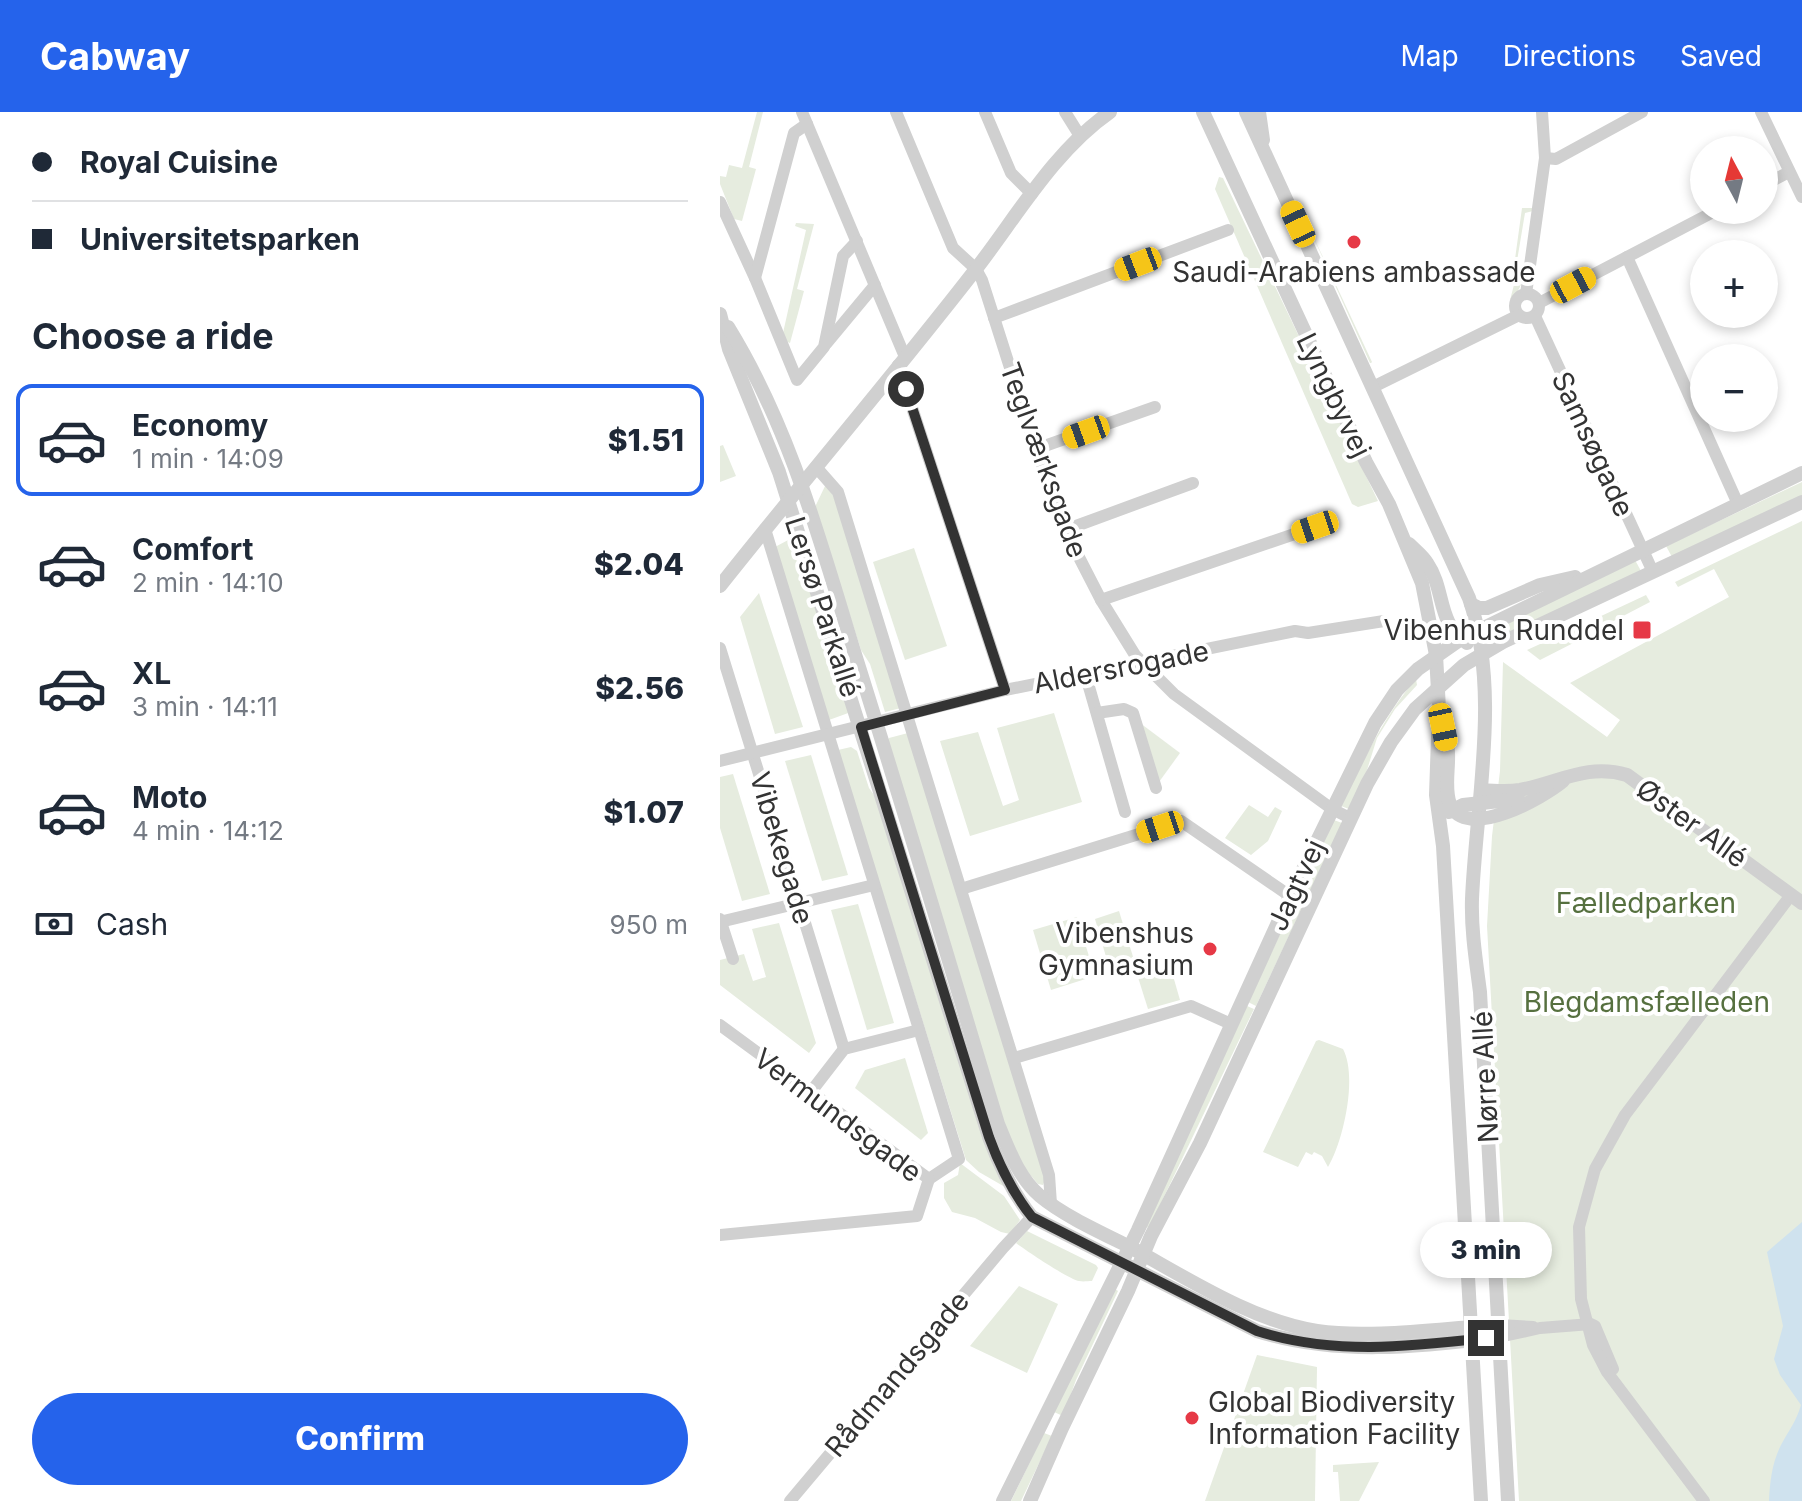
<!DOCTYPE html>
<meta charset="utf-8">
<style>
body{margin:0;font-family:Inter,sans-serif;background:#f6f6f7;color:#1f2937;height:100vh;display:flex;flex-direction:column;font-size:30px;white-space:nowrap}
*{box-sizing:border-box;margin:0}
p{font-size:26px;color:#747a83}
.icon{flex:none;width:44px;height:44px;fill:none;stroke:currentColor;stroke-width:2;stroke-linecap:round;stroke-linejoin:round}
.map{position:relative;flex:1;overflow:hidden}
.details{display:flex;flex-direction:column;background:#fff;width:720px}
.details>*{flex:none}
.top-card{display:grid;align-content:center;height:176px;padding:0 32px;background:#fff}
.needle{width:52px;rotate:353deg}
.fabs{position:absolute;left:970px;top:24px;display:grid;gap:16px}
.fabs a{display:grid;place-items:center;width:88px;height:88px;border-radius:50%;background:#fff;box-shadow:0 4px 12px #0003;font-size:40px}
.end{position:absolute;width:36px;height:36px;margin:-18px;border:10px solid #333;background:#fff;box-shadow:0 0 0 4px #fff}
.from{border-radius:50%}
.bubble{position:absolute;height:56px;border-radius:28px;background:#fff;box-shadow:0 4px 12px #0003;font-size:26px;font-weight:800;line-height:56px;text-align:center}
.car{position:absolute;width:24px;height:48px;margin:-24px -12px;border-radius:10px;box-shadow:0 0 6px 2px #0007;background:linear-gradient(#f5c518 24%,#345 0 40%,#f5c518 0 76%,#345 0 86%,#f5c518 0)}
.top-card b{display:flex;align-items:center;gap:28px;height:76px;font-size:30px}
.top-card b+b{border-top:2px solid #e0e1e3}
.top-card i{width:20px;height:20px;background:#1f2937}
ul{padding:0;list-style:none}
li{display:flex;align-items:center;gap:24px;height:112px;margin:0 16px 12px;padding:0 16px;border:4px solid transparent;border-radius:16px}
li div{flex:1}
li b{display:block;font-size:30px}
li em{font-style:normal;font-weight:800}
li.current{border-color:#2563eb}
li>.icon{width:72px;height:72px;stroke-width:1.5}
h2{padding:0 32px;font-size:36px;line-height:96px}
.pay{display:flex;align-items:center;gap:20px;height:88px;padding:0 32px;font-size:30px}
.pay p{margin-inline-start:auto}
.action{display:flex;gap:16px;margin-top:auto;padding:16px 32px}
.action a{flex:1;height:92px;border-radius:48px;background:#2563eb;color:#fff;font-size:32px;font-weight:800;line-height:92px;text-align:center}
header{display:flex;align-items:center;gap:48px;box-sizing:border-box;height:112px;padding:0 40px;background:#2563eb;color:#fff}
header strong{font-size:38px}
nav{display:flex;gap:44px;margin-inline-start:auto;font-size:28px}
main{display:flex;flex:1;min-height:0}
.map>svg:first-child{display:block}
.green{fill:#e6ecdf}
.water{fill:#cfe2ee}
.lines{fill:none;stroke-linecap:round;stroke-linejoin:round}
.minor{stroke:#d0d0d0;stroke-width:12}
.tertiary{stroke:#d0d0d0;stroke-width:14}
.route{stroke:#333;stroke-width:10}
.poi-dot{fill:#e63946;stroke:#fff;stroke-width:3}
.labels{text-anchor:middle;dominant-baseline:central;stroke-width:8;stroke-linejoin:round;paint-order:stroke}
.poi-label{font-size:28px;fill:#333;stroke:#fff;text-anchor:end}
.street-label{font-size:28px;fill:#333;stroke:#fff}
.park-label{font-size:28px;fill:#56703f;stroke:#fff}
</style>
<header>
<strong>Cabway</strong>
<nav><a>Map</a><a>Directions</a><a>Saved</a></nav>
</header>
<main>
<section class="details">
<div class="top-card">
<b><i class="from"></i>Royal Cuisine</b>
<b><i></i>Universitetsparken</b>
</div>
<h2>Choose a ride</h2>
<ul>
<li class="current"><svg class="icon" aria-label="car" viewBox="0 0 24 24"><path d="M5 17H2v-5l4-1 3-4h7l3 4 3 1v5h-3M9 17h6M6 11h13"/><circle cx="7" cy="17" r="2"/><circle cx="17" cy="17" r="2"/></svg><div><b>Economy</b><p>1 min · 14:09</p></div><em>$1.51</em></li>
<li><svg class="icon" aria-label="car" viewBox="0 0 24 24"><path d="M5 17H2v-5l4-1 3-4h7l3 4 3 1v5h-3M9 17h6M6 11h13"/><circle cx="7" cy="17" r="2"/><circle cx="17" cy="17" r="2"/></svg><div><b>Comfort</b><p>2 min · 14:10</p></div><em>$2.04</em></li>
<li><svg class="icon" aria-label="car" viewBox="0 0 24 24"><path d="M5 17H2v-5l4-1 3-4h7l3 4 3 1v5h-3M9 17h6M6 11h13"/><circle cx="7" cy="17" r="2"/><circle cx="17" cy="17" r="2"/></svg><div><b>XL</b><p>3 min · 14:11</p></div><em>$2.56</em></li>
<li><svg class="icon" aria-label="car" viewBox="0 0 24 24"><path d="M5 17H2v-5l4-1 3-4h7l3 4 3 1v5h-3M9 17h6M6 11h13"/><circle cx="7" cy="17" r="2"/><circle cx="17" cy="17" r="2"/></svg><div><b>Moto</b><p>4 min · 14:12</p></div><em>$1.07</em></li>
</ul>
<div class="pay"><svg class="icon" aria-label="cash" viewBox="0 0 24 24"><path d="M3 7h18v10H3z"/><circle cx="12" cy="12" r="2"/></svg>Cash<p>950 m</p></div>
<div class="action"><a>Confirm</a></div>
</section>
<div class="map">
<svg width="1082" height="1389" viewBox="0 0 1082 1389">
<rect width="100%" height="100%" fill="#fff"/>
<g class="green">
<polygon points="37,0 43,0 29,55 36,57 22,109 14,107 0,72 0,64 6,65 9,53 22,56"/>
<polygon points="499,65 503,66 658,389 638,395 632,392 495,77"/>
<path d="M802 96H812L813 99 805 101 795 161H803C802 173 799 180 790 188L795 169H792Z"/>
<polygon points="76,111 94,112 77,177 84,179 70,231 65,229 63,221 86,118 75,114"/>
<polygon points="588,113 652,250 651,251 650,251"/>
<polygon points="3,333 16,364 0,370 0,334"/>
<polygon points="1082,370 1082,384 952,445 946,434"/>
<polygon points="106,372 114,385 181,596 165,600 150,552 141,538 95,395"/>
<polygon points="1082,409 1082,1389 799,1389 767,814 772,724 780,659 783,550 887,625 900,608 850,571 1009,485 994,457 958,475 955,470"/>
<polygon points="70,427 81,463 91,475 131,600 109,608 55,435"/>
<polygon points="194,436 227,534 185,548 153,450"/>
<polygon points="915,448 921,459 784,523 781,513"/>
<polygon points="39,481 83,615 55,622 20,505"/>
<polygon points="926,483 930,490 884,514 879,505"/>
<polygon points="866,511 871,522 820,548 807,538"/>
<path d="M696 567 697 573 675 597 657 626 647 658 629 697 621 694C643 650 663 605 696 567Z"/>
<polygon points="334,601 362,690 250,724 220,629 258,620 283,694 299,688 277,616"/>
<polygon points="420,611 460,641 439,670"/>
<polygon points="188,621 325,1068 323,1073 318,1072 301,1052 289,1026 167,629 169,626"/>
<polygon points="131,635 137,639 149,676 159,690 285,1075 259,1060 246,1048 118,638"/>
<polygon points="91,643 128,763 102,769 65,649"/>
<polygon points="13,662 50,782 22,789 0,716 0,665"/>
<polygon points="529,693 548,705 555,695 562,699 548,729 531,743 505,726"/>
<polygon points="614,708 622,711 536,894 528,890"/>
<polygon points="138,792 174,911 147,918 111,798"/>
<polygon points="399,799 414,848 389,855 375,807"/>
<polygon points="357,805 375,864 331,878 313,818"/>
<polygon points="59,811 96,931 89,941 0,873 0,848 24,842 33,869 46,865 32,817"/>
<polygon points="449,850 460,888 428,897 416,859"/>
<polygon points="527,894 534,897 429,1116 426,1115"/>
<path d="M599 928 623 937C638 965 623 1030 608 1055L602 1044 594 1040 592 1043 586 1040 578 1055 543 1040 596 929Z"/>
<polygon points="185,946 208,1021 201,1028 135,976 145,958"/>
<polygon points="240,1051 284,1084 300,1108 290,1122 281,1120 255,1106 232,1100 224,1086 224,1071 238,1063"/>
<path d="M307 1119 376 1153 378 1156 372 1169C368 1169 363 1170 359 1169 350 1168 305 1138 296 1131Z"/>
<polygon points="299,1174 338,1192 307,1261 250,1234"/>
<polygon points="395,1177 398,1179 356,1268 343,1304 334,1300"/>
<polygon points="537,1243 597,1255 595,1389 485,1389"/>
<polygon points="324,1321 332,1324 301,1389 291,1389"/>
<polygon points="659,1350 639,1389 620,1389 618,1360 613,1360 613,1353"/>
</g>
<path class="water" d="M1082 1110V1389H1049C1050 1369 1052 1351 1061 1333 1069 1318 1076 1310 1081 1293L1060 1263 1054 1247 1063 1214 1047 1140Z"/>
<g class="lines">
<g class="minor">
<polyline points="82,0 185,245"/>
<polyline points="176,0 233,136 256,157 262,168 316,337 345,418 381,488 415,543 454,582 612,697 630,706"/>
<polyline points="265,0 291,61 312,82"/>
<polyline points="345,0 360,24"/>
<polyline points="1041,0 1082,85"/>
<polyline points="825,46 836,47 922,0"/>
<polyline points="1044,73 1069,60"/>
<polyline points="0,90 35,166 77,268 104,235 123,144 137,129"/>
<polyline points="907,145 1018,392"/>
<polyline points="35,166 74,21 87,12"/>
<circle cx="807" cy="194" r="12"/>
<polyline points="806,182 825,46 822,0"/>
<polyline points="819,191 997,98"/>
<polyline points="815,204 933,460"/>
<polyline points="274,206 508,118"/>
<polyline points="106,232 155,173"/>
<polyline points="178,253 285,578"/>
<polyline points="653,275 799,203"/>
<polyline points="316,337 435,295"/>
<polyline points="96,355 118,380 329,1063 331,1092"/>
<polyline points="45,417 239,1047 209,1067"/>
<polyline points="345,418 473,371"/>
<polyline points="381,488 595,415"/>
<polyline points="0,536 124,937"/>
<polyline points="365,561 405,700"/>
<polyline points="377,601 404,597 413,601 436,676"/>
<polyline points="0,649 285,578 575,519 588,521 664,509"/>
<polyline points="241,777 461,709 570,784"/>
<polyline points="0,807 13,847"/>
<polyline points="0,810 154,773"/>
<polyline points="0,913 209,1067"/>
<polyline points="294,946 471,894 511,912"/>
<polyline points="90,981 124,937 199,918"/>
<polyline points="0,1123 197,1104 209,1067"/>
<polyline points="779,1213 813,1215"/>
<polyline points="779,1225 820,1216 871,1212 875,1214 893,1257"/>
<polyline points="70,1389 283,1136 312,1105"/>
<polyline points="984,1389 887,1260 873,1233 861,1187 859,1115 875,1057 905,1003 1071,783"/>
</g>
<g class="tertiary">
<polyline points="483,0 608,270 646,350 669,392 702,471 716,543 719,597 716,683 723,734 761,1389"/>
<path d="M526 0 749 486C781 579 756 691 752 787 751 818 756 849 760 880L788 1389"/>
<polyline points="539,0 543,28"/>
<path d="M0 202 9 237 59 360 269 1025C280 1055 292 1080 312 1105L537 1219C616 1244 698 1235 779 1225"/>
<path d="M8 215C69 314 99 425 133 536 183 694 230 853 278 1012 289 1038 298 1065 320 1084 344 1104 382 1121 410 1135 467 1166 532 1209 597 1219 651 1227 724 1216 779 1213"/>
<path d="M689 432C695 438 703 444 707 451 726 479 716 510 747 531"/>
<path d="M0 474C84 368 173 264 256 157 297 104 334 39 390 0"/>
<polyline points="751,492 759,496 767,496 820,473 855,465"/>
<path d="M724 616C725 624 728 633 728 641 729 656 724 677 730 692 746 730 824 685 843 669"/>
<path d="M761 678C774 679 787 680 800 678 838 671 867 651 907 663L1082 791"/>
<polyline points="729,700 743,693 798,687"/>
<polyline points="283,1389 418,1118 570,784 655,611 677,578 698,557 741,527 1082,361"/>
<polyline points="310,1389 342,1316 408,1179 431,1124 480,1031 647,672 671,630 695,597 744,553 783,530 1082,390"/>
</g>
</g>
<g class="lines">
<path class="route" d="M186 277 285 578 141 615 269 1025C280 1055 292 1080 312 1105L537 1219C612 1243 688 1235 766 1226"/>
</g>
<g class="poi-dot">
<circle cx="634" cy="130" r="8"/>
<rect x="912" y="508" width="20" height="20" rx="4"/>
<circle cx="490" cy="837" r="8"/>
<circle cx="472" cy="1306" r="8"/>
</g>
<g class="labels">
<g class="poi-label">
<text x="634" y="160" text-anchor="middle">Saudi-Arabiens ambassade</text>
<text x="904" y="518">Vibenhus Runddel</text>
<text x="474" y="821">Vibenshus<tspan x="474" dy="32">Gymnasium</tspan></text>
<text x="488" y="1290" text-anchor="start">Global Biodiversity<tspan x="488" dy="32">Information Facility</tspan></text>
</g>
<g class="street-label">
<text transform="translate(614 283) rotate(64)">Lyngbyvej</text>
<text transform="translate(873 332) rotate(65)">Samsøgade</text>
<text transform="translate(324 348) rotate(70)">Teglværksgade</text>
<text transform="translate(103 495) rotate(72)">Lersø Parkallé</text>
<text transform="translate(401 555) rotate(-11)">Aldersrogade</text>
<text transform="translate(972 711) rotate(36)">Øster Allé</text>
<text transform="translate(62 736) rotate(73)">Vibekegade</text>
<text transform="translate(576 773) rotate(-65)">Jagtvej</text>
<text transform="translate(765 965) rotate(-93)">Nørre Allé</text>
<text transform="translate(118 1003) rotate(37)">Vermundsgade</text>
<text transform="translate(177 1262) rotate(-50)">Rådmandsgade</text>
</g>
<g class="park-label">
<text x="926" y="791">Fælledparken</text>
<text x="927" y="890">Blegdamsfælleden</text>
</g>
</g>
</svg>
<div class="fabs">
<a><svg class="needle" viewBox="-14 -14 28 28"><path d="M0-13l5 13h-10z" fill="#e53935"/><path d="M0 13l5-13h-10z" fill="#747a83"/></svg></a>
<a>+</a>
<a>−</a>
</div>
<i class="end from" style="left:186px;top:277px"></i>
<i class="end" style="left:766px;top:1226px"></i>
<div class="bubble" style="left:700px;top:1110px;width:132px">3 min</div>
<i class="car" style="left:578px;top:112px;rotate:335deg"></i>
<i class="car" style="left:418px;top:152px;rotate:249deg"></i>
<i class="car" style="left:853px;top:173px;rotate:62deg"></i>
<i class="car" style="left:366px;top:320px;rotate:250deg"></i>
<i class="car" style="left:595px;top:415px;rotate:251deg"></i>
<i class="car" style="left:723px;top:615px;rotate:168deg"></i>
<i class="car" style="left:440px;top:715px;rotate:252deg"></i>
</div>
</main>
